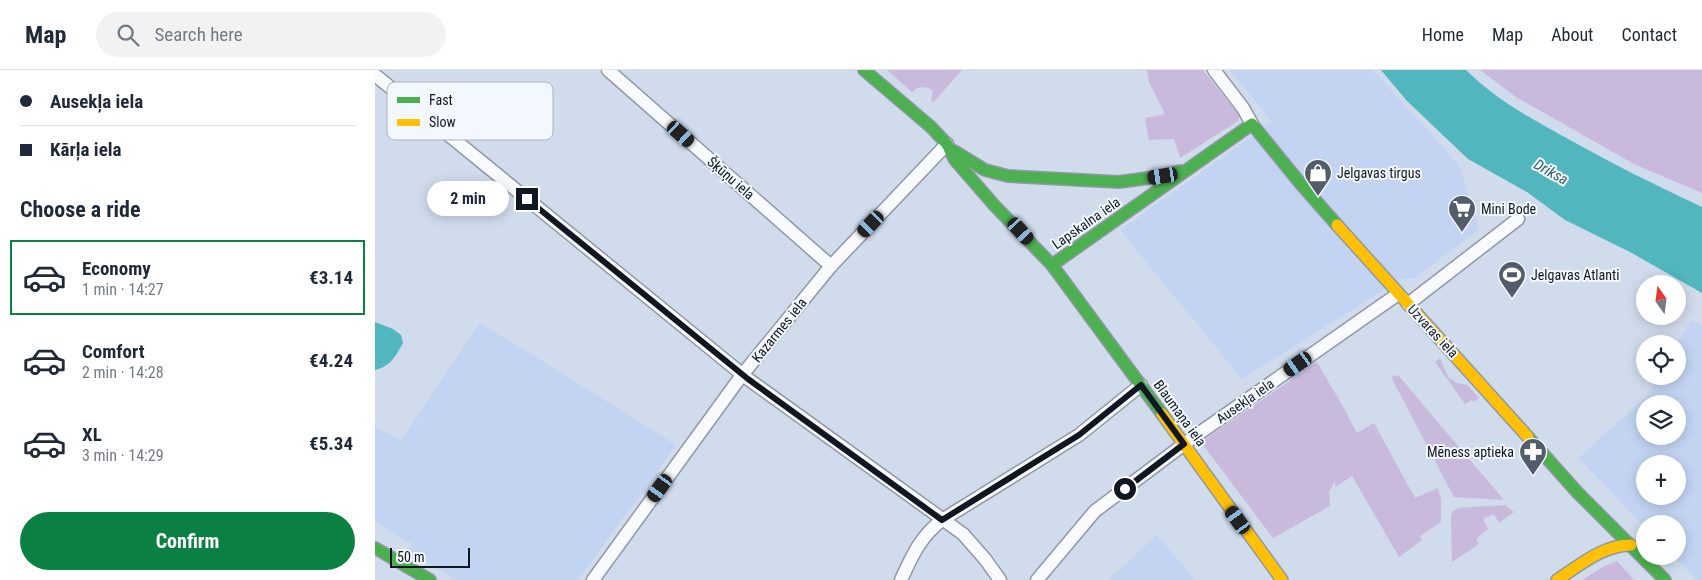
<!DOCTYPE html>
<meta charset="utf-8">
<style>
body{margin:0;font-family:"Roboto Condensed",sans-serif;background:#f2f2f3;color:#1f2937;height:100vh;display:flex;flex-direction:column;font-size:19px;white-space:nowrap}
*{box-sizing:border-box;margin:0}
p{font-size:16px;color:#747a83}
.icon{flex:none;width:28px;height:28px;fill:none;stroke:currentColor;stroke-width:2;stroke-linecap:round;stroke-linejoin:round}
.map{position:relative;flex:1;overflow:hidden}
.details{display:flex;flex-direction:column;background:#fff;width:375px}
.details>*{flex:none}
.hud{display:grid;align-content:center;height:110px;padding:0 20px;background:#fff}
.needle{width:32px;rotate:346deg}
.fabs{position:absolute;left:1261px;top:205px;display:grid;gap:10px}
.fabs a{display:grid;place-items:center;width:50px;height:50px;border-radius:50%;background:#fff;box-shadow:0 2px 12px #0003;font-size:25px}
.scale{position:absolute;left:15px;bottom:12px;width:80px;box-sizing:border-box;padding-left:5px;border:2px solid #101723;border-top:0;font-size:14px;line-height:18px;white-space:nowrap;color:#101723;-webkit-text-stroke:4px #f3f8fe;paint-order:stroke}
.end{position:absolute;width:22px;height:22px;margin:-11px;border:6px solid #101723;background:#fff;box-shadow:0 0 0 2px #fff}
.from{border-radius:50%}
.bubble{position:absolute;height:35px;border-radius:18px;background:#fff;box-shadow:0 2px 12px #0003;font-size:16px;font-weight:700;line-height:35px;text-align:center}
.car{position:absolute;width:15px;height:30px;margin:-15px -8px;border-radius:6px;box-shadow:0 0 4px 1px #0007;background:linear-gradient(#222 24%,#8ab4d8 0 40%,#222 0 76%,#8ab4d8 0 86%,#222 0)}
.hud b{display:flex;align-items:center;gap:18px;height:48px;font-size:19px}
.hud b+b{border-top:1px solid #e0e1e3}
.hud i{width:12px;height:12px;background:#1f2937}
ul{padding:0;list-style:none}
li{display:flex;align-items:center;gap:15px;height:75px;margin:0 10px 8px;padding:0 10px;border:2px solid transparent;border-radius:0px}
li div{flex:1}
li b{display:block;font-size:19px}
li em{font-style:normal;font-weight:700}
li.active{border-color:#0b8043}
li>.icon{width:45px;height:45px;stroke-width:1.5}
h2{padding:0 20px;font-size:22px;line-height:60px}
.primary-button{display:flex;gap:10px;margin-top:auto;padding:10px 20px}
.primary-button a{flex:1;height:58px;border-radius:30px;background:#0b8043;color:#fff;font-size:20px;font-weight:700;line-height:58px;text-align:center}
header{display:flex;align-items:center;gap:30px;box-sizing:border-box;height:70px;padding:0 25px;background:#fff;border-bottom:1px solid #e0e1e3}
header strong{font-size:24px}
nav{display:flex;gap:28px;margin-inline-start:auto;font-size:18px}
.search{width:350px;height:45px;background:#f2f2f3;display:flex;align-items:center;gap:12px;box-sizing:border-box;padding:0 18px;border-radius:28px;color:#747a83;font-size:19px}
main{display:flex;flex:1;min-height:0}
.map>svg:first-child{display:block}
.built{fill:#c2d4f2;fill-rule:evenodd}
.green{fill:#c9b9dc}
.water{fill:#51b6be}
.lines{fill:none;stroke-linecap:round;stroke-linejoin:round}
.street-casing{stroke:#9098a5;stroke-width:15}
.fast-casing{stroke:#9098a5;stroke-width:14}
.slow-casing{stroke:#9098a5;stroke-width:14}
.street{stroke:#f8fafc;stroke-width:12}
.fast{stroke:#4caf50;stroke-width:11}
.slow{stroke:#ffc107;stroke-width:11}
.route{stroke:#101723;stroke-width:6}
.labels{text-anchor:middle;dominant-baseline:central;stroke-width:4;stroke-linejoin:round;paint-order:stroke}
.poi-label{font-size:14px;fill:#101723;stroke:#f3f8fe;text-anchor:start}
.street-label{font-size:14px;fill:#101723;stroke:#f3f8fe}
.water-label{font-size:15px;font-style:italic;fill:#2c6062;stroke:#f3f8fe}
.key{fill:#f3f8fe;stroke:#afb4bc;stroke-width:1}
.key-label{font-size:14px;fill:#101723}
</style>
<header>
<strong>Map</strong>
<div class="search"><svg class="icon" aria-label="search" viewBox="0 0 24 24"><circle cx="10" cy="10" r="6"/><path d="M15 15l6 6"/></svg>Search here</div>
<nav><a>Home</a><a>Map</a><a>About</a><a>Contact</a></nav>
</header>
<main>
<section class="details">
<div class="hud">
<b><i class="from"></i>Ausekļa iela</b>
<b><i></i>Kārļa iela</b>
</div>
<h2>Choose a ride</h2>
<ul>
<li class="active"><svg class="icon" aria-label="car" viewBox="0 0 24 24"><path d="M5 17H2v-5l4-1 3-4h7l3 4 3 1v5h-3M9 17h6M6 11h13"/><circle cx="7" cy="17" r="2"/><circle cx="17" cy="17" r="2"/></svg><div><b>Economy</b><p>1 min · 14:27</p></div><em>€3.14</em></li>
<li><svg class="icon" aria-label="car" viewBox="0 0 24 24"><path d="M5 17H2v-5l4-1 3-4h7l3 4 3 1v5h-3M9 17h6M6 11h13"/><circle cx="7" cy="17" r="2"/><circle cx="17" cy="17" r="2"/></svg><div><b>Comfort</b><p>2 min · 14:28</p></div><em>€4.24</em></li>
<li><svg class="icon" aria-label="car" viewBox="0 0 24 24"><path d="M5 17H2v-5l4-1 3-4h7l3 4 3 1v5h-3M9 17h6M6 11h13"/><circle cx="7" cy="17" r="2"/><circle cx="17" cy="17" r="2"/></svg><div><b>XL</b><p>3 min · 14:29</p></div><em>€5.34</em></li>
</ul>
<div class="primary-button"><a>Confirm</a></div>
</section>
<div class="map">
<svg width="1327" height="510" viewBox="0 0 1327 510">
<rect width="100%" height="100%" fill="#d0dbec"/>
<g class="built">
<polygon points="855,0 998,0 1084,95 1104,159 1040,208 1026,209 867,309 745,160 897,52"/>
<path d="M1316 250 1327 256V510H1322L1299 486H1302V454H1270V457L1204 388 1274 324 1284 306H1302V274ZM1270 334H1302V366H1270ZM1270 394H1302V426H1270Z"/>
<polygon points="105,253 156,284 301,375 203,510 81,510 32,480 37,474 0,451 0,357 26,370"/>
<polygon points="782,465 820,510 733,510"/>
</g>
<g class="green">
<path d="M512 0H587L558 33 556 29 558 21C552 16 543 15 537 22Z"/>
<polygon points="772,0 828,0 863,44 864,47 863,51 805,88 799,69 774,70 770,48 790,44 774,12"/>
<polygon points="1105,0 1327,0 1327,123 1259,94 1141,27"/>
<polygon points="1065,288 1073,307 1082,313 1092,315 1104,328 1099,332 1097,330 1090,334 1060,292"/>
<polygon points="942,292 966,333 982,363 999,353 1040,428 1063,418 1066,429 1066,452 1045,466 1047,470 1024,487 977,406 960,417 960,411 954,422 955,436 898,468 826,372"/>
<polygon points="1023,305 1128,429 1128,430 1079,427 1016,307"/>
<polygon points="1130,435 1139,442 1124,453 1119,444 1108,449 1113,459 1101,469 1104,474 1077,492 1076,446 1077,442 1084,438"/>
<polygon points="1242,491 1259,510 1207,510 1228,497"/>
</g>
<g class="water">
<path d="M1006 0H1091C1121 30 1157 49 1195 70 1238 94 1282 116 1327 137V223L1255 182 1190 150 1152 122 1093 89 1032 31Z"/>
<path d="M0 252 18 259 26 265 28 273C20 287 16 296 0 300Z"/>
</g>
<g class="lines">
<defs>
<g id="street">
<polyline points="233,0 456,196"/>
<polyline points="839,0 868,38 877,54"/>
<polyline points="0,5 373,309 588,464 610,489 625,510"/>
<polyline points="1033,234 1143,149"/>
<polyline points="218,510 367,305 456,196 572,74"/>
<path d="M526 510C537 486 545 467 567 450L704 365 766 315"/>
<polyline points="662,510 720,441 816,369 1023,224"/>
</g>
<g id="fast">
<polyline points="489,0 556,57 572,74 580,90 619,135 677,195 787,344"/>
<polyline points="579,81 610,100 633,106 744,112 788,106 805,101"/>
<polyline points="677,195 877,54 925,113 962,155"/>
<polyline points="1153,367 1202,422 1290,510"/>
<polyline points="0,478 55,510"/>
</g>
<g id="slow">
<polyline points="962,155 1153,367"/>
<polyline points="787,344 907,510"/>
<path d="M1182 510C1205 495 1228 475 1256 475"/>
</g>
</defs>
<use href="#street" class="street-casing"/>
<use href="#fast" class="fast-casing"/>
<use href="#slow" class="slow-casing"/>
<use href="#street" class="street"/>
<use href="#fast" class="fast"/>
<use href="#slow" class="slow"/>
</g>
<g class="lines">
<polyline class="route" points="152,129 373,309 567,450 704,365 766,315 809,374 750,419"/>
</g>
<defs>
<symbol id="shop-pin" viewBox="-11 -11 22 30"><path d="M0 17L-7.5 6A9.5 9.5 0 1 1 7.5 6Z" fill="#535c69" stroke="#f3f8fe"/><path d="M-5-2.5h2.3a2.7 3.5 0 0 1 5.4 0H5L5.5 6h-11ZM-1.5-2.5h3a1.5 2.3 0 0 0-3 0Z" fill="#fff"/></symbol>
<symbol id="supermarket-pin" viewBox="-11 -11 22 30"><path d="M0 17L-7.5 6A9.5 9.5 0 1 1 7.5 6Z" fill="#535c69" stroke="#f3f8fe"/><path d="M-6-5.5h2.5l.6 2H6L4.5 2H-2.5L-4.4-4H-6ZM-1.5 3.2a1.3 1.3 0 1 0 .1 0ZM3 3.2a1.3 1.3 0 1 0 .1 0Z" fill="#fff"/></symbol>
<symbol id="stadium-pin" viewBox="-11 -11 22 30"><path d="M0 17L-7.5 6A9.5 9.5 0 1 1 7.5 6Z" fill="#535c69" stroke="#f3f8fe"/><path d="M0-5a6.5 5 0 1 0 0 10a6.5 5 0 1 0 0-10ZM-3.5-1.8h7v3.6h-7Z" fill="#fff"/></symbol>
<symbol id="pharmacy-pin" viewBox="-11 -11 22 30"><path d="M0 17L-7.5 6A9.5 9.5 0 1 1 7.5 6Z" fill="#535c69" stroke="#f3f8fe"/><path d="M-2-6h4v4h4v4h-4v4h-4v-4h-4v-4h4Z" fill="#fff"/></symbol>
</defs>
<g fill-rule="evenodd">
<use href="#shop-pin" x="927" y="87" width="32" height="43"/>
<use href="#supermarket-pin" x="1071" y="123" width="32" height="43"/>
<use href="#stadium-pin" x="1121" y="189" width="32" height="43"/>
<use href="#pharmacy-pin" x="1142" y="366" width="32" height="43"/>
</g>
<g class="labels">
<g class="poi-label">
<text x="962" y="103">Jelgavas tirgus</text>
<text x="1106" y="139">Mini Bode</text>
<text x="1156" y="205">Jelgavas Atlanti</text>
<text x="1139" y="382" text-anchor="end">Mēness aptieka</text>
</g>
<g class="street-label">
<text transform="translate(356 108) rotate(41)">Šķūņu iela</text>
<text transform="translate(711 153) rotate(-35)">Lapskalna iela</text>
<text transform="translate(404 260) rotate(-51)">Kazarmes iela</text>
<text transform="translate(1058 261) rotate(47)">Uzvaras iela</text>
<text transform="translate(870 331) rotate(-35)">Ausekļa iela</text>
<text transform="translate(805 343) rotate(54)">Blaumaņa iela</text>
</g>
<g class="water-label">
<text transform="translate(1176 102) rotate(29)">Driksa</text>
</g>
</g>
<rect x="12" y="12" width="166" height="58" rx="8" class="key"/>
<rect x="22" y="27" width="23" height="6" fill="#4caf50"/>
<rect x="22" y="49" width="23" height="7" fill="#ffc107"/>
<g class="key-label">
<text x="54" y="35">Fast</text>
<text x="54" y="57">Slow</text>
</g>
</svg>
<div class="fabs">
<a><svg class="needle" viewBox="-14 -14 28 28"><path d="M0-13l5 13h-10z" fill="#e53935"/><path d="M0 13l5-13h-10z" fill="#747a83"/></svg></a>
<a><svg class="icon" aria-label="locate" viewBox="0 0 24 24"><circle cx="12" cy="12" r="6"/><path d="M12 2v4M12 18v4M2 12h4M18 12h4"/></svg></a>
<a><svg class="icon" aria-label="layers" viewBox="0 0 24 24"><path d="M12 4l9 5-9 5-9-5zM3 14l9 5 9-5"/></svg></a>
<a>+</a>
<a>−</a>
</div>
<div class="scale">50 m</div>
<i class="end from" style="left:750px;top:419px"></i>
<i class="end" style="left:152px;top:129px"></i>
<div class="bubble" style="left:52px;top:111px;width:82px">2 min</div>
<i class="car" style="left:306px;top:64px;rotate:132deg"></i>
<i class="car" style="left:788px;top:106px;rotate:261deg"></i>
<i class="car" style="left:496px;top:154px;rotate:224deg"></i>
<i class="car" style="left:646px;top:161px;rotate:138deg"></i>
<i class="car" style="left:923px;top:294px;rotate:235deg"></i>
<i class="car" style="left:285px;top:418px;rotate:216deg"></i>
<i class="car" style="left:863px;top:450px;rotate:324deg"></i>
</div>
</main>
